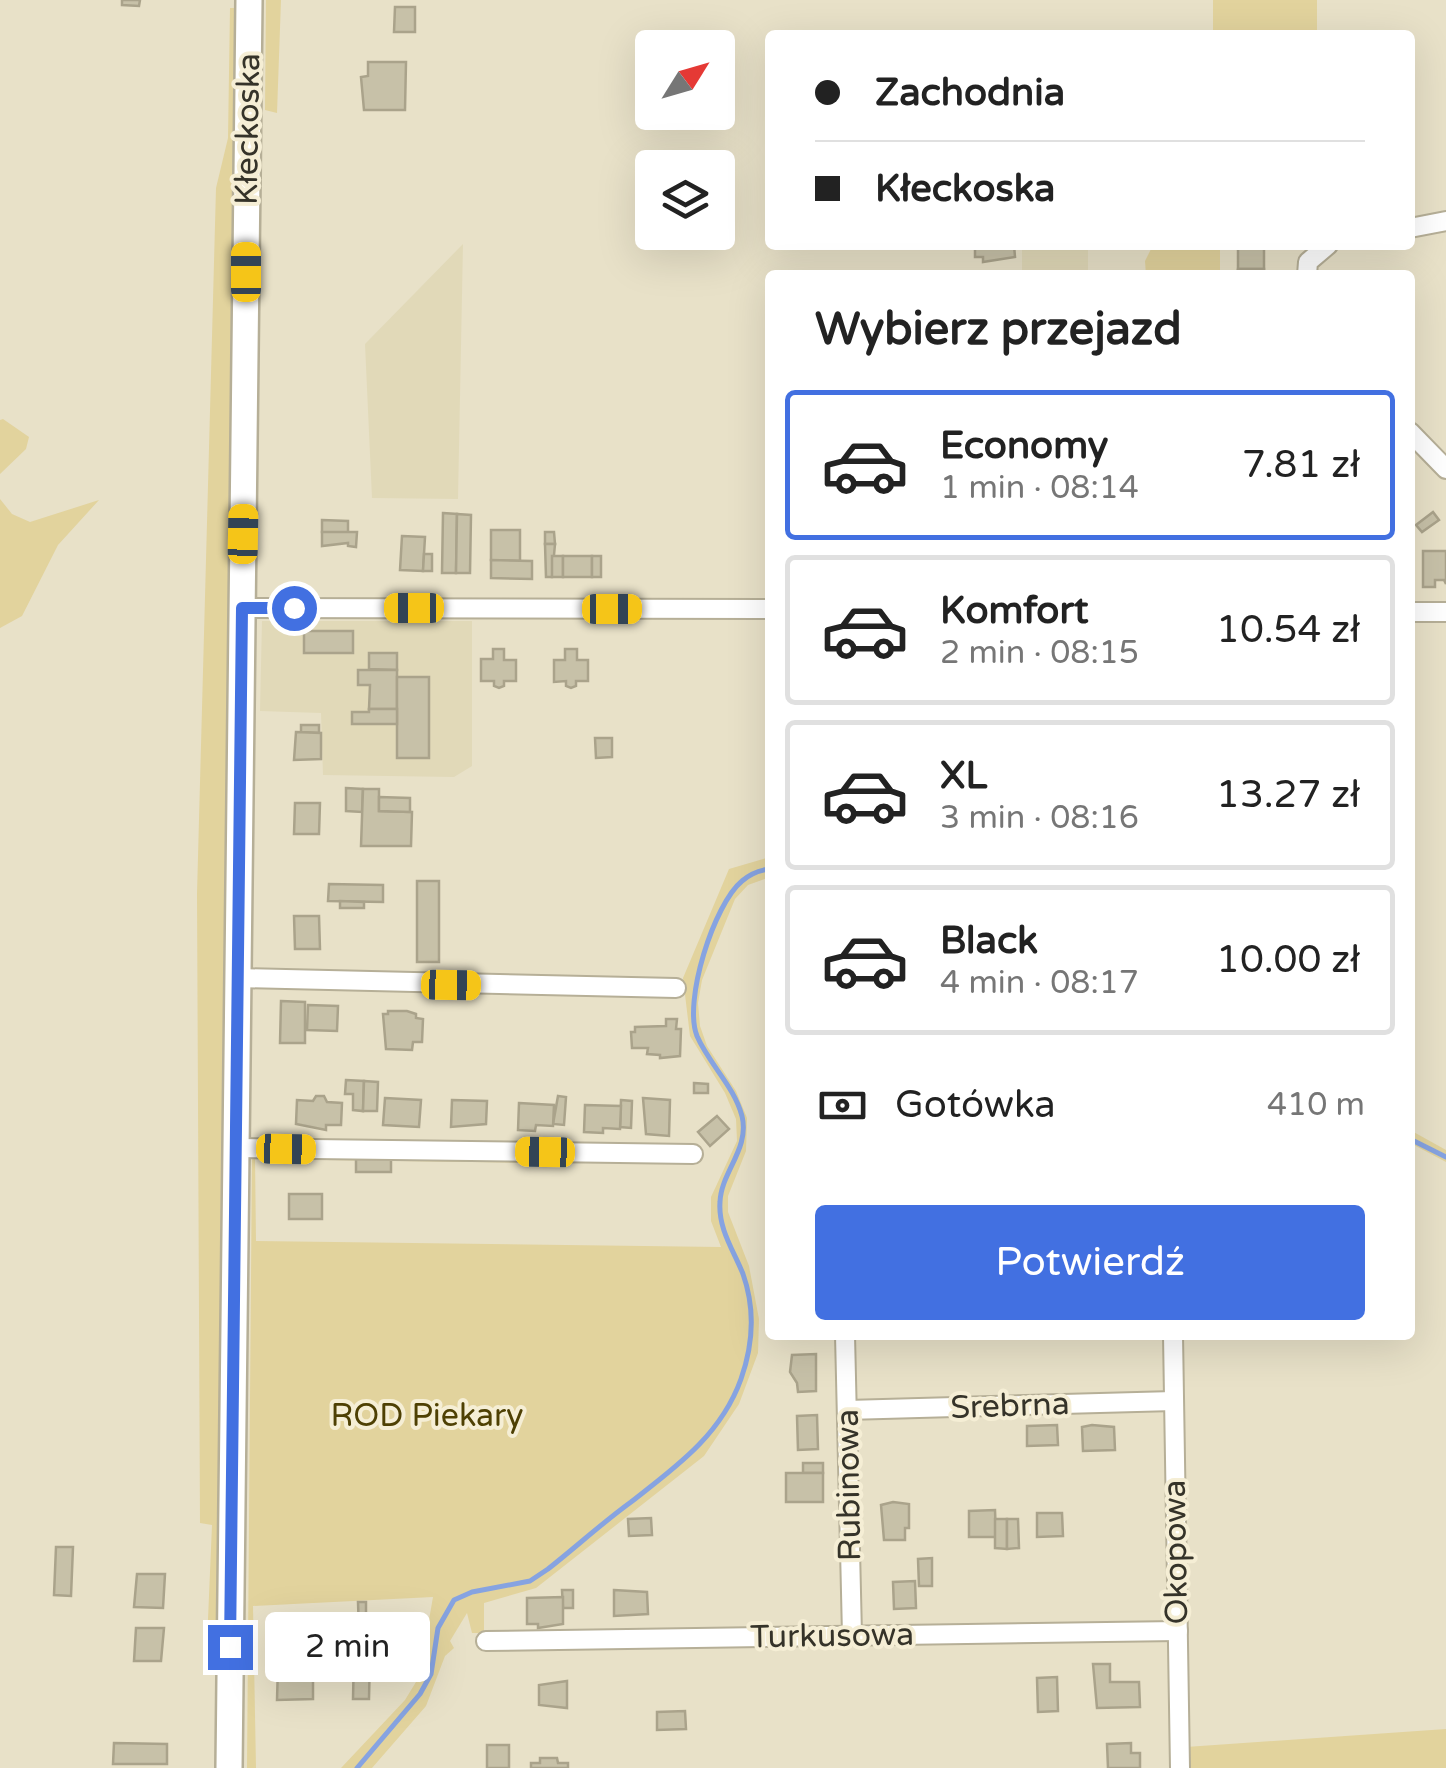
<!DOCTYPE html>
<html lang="pl">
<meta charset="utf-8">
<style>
body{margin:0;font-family:"Varela Round",sans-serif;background:#f6f6f6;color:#222;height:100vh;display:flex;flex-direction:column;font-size:38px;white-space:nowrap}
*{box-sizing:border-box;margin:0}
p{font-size:32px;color:#767676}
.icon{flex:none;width:55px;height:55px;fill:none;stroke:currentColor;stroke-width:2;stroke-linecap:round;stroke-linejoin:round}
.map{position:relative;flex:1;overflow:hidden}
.side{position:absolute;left:765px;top:270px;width:650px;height:1070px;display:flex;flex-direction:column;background:#fff;border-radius:10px;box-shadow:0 10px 40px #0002}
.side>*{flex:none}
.hud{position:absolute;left:765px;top:30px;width:650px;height:220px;border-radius:10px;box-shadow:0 10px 40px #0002;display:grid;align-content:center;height:220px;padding:0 50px;background:#fff}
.needle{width:65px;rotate:53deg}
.fabs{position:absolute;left:635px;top:30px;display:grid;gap:20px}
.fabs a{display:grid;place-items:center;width:100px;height:100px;border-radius:10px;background:#fff;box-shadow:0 10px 40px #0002;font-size:50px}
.end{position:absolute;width:45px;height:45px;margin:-22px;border:12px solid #4270e1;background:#fff;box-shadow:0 0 0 5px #fff}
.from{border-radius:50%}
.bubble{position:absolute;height:70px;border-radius:10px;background:#fff;box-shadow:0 10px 40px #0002;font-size:32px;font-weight:600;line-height:70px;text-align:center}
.car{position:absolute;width:30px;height:60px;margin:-30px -15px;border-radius:12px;box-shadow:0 0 8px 2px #0007;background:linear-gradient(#f5c518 24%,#345 0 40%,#f5c518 0 76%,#345 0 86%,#f5c518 0)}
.hud b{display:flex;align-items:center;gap:35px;height:95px;font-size:38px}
.hud b+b{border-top:2px solid #e0e0e0}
.hud i{width:25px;height:25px;background:#222}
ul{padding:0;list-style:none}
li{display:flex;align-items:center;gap:30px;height:150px;margin:0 20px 15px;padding:0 30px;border:5px solid #e0e0e0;border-radius:10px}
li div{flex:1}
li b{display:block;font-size:38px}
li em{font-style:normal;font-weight:600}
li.current{border-color:#4270e1}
li>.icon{width:90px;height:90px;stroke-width:1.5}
h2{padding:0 50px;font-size:45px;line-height:120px}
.pay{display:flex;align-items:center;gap:25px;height:110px;padding:0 50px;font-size:38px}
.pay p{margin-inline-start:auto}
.action{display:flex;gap:20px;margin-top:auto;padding:20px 50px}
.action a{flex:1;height:115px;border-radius:10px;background:#4270e1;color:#fff;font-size:40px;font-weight:600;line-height:115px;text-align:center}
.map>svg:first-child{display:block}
.built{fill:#e1d9b8}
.green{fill:#e2d39d}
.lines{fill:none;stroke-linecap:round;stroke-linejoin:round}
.stream{stroke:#86a3e1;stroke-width:5}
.building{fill:#c7c1a8;stroke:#aaa38b;stroke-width:2.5}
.minor-casing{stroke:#b6af97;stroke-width:22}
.secondary-casing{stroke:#b6af97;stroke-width:30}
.minor{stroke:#fff;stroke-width:18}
.secondary{stroke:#fff;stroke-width:25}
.route{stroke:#4270e1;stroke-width:12}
.labels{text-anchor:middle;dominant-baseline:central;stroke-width:8;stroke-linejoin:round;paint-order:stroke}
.street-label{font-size:32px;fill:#353329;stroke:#f5eed5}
.park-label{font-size:32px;fill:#4e4003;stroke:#f5eed5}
</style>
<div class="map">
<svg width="1446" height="1768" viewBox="0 0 1446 1768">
<rect width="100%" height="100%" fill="#e8e1c8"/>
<g class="built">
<polygon points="463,244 458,499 372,498 365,344"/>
<rect x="1022" y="245" width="66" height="30"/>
<polygon points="262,621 472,621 472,766 454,777 323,775 321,713 260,711"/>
</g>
<g class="green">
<polygon points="266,0 281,0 277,113 265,110"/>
<rect x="1213" y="0" width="104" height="35"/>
<polygon points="230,8 237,8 218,1665 206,1666 212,1525 200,1523 197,894 216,188 228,138"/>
<polygon points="1153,245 1220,245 1220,275 1146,275 1145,261"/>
<polygon points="3,419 29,437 26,449 0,474 0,420"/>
<polygon points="0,499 12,514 30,522 99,500 58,545 22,616 0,628"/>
<polygon points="770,857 770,877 748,885 735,899 702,980 698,1003 700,1026 707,1046 736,1091 747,1118 746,1151 728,1196 728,1212 749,1266 759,1319 758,1353 739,1404 704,1456 536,1588 484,1603 484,1633 472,1633 467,1613 450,1641 454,1648 445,1656 426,1706 372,1768 341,1768 405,1700 419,1677 433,1597 253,1606 256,1768 247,1768 252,1155 493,1158 548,1163 255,1159 256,1241 721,1247 711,1221 711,1197 737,1141 736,1119 725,1093 690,1036 683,978 729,869"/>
<polygon points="1410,1130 1446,1150 1446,1162 1410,1143"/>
<polygon points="1446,1729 1446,1768 1187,1768 1186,1747"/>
</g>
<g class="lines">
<g class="stream">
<polyline points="1410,1139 1446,1157"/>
<path d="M357 1768 420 1694 431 1674 438 1628 454 1600 472 1592 530 1581 548 1569C576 1547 602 1523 631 1502 676 1467 721 1435 741 1379 753 1345 755 1308 743 1274 734 1251 718 1229 720 1202 721 1172 750 1149 742 1116 734 1086 709 1064 697 1036 683 1001 714 904 742 881 750 874 760 870 770 869"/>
</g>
</g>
<g class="building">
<polygon points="122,0 140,0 139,6 122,5"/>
<polygon points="395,7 415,7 415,32 394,32"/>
<polygon points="368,62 406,62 405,110 364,110 361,77 368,76"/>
<polygon points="975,245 1014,245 1015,257 983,262 983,257 975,257"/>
<rect x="1238" y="245" width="26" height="24"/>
<polygon points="1238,269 1264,269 1264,275 1237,275"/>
<polygon points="1433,512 1439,520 1422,532 1416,525"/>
<polygon points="443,513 457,514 456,573 442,573"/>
<polygon points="457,514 471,515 470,573 456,573"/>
<polygon points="322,520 348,521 348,533 322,532"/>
<polygon points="491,530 520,530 520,561 491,560"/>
<polygon points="322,532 357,532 356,547 348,546 348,543 322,546"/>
<polygon points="545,532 554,532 555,544 545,544"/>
<polygon points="402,536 425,537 423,571 400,570"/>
<polygon points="545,544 555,544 552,577 546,577"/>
<polygon points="1423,551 1446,551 1446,584 1444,580 1435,580 1435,587 1423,587"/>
<polygon points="424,554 432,554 432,571 423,571"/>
<rect x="552" y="556" width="11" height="21"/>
<rect x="563" y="556" width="29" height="21"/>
<rect x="592" y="556" width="9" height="21"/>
<polygon points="491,560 532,561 532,579 491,578"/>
<rect x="304" y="631" width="49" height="22"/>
<polygon points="493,649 504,649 504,660 516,660 516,681 504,681 504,686 499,688 494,686 494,681 481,681 481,659 493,659"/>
<polygon points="565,649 577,649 577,660 588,660 588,681 576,681 576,686 571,688 566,686 566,681 554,682 554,660 565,660"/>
<polygon points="369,653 397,653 397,670 369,669"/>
<polygon points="358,670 397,670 397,709 369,709 370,685 358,685"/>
<rect x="397" y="677" width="32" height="81"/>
<polygon points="369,709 397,709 397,724 352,724 352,712 369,712"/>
<polygon points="301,725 319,725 319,733 301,732"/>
<polygon points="296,732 321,733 321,759 294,760"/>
<polygon points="595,738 612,738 612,757 596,758"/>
<polygon points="346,788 363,789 362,812 346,811"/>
<polygon points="363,789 379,789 379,811 412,812 411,846 361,846"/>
<polygon points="379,797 410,798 410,812 379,811"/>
<polygon points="295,803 320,803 319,834 294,834"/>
<rect x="417" y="881" width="22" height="81"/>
<polygon points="329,884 383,885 383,902 328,901"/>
<polygon points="340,901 364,902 364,908 340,908"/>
<polygon points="294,916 319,916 320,949 295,949"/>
<polygon points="281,1001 305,1002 305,1043 280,1043"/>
<polygon points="308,1005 338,1006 337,1031 307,1030"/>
<polygon points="388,1011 407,1011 416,1014 416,1018 423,1019 422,1042 413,1042 412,1050 386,1049 383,1014 388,1014"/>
<polygon points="666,1019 677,1019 676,1029 681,1029 680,1056 660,1058 660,1055 647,1054 648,1048 632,1048 631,1032 635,1032 635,1027 666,1026"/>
<polygon points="346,1080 364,1081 363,1111 353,1110 353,1094 345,1094"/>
<polygon points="364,1081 378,1082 377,1111 363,1111"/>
<polygon points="694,1083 708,1084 708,1093 694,1093"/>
<polygon points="316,1096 324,1096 327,1102 342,1103 341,1125 326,1125 326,1130 296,1124 297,1100 313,1101"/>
<polygon points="558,1096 566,1097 564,1125 553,1124"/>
<polygon points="385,1098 421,1100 419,1127 383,1125"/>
<polygon points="643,1098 670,1100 669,1136 646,1134"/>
<polygon points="452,1100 487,1101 486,1124 451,1127"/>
<polygon points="621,1100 632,1101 631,1128 620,1127"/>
<polygon points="519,1103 554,1105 553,1126 536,1125 535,1131 518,1130"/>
<polygon points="585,1105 621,1106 620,1129 603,1128 603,1133 584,1132"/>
<polygon points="717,1116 729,1129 710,1146 698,1132"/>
<rect x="356" y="1159" width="35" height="13"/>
<rect x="289" y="1194" width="33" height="25"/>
<polygon points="816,1354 816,1391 798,1392 797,1383 790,1372 792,1355"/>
<polygon points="817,1415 818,1449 798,1450 797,1416"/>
<polygon points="1057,1425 1058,1445 1027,1446 1027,1426"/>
<polygon points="1092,1425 1114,1427 1115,1450 1083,1451 1082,1427"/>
<rect x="803" y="1463" width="20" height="10"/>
<rect x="786" y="1473" width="37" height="29"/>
<polygon points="893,1502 909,1504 909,1528 905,1528 905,1540 884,1540 881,1505"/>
<polygon points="995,1510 996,1537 969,1537 969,1511"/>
<polygon points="1037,1513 1062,1513 1063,1536 1037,1537"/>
<polygon points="651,1518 652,1535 629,1536 628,1519"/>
<polygon points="995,1519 1007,1519 1007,1549 995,1548"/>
<polygon points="1007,1519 1018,1519 1019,1548 1007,1549"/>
<polygon points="56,1547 73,1547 71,1596 54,1595"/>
<polygon points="932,1558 932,1586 919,1586 918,1559"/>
<polygon points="137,1574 165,1574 163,1608 134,1607"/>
<polygon points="915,1581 916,1608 894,1609 893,1582"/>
<polygon points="562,1590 573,1590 573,1608 563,1608"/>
<polygon points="614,1590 647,1592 648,1614 614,1616"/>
<polygon points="563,1597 563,1624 538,1628 538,1624 527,1624 527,1598"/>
<polygon points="358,1602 366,1602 366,1633 359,1633"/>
<polygon points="136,1628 164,1628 161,1661 134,1661"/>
<polygon points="284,1649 313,1650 313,1699 277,1700 278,1666 284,1666"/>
<polygon points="354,1653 370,1653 369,1699 353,1699"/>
<polygon points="1093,1664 1110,1664 1110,1682 1139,1682 1140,1707 1097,1708"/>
<polygon points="1057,1677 1058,1711 1038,1712 1037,1678"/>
<polygon points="567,1681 567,1708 539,1705 539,1685"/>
<polygon points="685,1711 686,1729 657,1730 657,1712"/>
<polygon points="114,1743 167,1744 167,1764 113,1764"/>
<polygon points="1131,1743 1131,1753 1140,1753 1140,1768 1108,1768 1107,1744"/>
<rect x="487" y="1745" width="22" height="23"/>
<polygon points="540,1758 557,1758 558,1763 568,1763 568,1768 531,1768 531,1763 540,1763"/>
</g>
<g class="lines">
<defs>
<g id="minor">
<polyline points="1410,228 1446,221"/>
<polyline points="1307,275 1308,262 1328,245"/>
<polyline points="1410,432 1446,469"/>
<polyline points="242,608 770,609"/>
<polyline points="1410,612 1446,612"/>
<polyline points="238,978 676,988"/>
<polyline points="236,1148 693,1154"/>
<polyline points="845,1335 852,1635"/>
<polyline points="1173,1335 1180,1768"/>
<polyline points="847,1410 1174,1401"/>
<polyline points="486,1641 1178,1631"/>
</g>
<polyline id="secondary" points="229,1768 249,0"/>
</defs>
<use href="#minor" class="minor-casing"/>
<use href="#secondary" class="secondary-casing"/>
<use href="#minor" class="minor"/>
<use href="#secondary" class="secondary"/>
</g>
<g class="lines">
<polyline class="route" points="230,1647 242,608 294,608"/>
</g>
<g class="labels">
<g class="street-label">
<text transform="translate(248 129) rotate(-89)">Kłeckoska</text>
<text transform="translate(1010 1406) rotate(-2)">Srebrna</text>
<text transform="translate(849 1485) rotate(-91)">Rubinowa</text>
<text transform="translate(1176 1552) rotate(-91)">Okopowa</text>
<text transform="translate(832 1636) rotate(-1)">Turkusowa</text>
</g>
<g class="park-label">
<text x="427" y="1416">ROD Piekary</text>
</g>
</g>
</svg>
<div class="fabs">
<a><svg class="needle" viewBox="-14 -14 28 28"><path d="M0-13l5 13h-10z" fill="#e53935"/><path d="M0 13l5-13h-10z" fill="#767676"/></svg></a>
<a><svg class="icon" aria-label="layers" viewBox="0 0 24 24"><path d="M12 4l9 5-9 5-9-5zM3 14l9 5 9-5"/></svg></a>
</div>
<i class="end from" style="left:294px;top:608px"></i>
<i class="end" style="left:230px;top:1647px"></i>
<div class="bubble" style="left:265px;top:1612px;width:165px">2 min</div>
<i class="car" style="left:246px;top:272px;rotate:0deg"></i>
<i class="car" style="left:243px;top:534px;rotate:1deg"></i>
<i class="car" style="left:414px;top:608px;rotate:270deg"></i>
<i class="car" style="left:612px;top:609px;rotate:90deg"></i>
<i class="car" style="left:451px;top:985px;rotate:91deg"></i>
<i class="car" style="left:286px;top:1149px;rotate:91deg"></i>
<i class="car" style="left:545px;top:1152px;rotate:271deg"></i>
<div class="hud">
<b><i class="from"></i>Zachodnia</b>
<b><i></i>Kłeckoska</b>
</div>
<section class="side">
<h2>Wybierz przejazd</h2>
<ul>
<li class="current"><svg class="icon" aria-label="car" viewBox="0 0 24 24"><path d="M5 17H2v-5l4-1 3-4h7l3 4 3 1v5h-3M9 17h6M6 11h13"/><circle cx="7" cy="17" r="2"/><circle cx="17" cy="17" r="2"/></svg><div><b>Economy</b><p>1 min · 08:14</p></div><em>7.81 zł</em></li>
<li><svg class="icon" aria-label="car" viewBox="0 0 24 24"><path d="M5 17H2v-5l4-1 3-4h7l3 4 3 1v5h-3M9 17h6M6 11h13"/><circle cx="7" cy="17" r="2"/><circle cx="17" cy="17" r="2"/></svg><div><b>Komfort</b><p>2 min · 08:15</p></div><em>10.54 zł</em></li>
<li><svg class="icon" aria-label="car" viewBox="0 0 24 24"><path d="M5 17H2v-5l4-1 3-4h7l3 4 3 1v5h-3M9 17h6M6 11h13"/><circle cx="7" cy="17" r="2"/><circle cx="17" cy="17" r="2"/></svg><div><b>XL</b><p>3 min · 08:16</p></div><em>13.27 zł</em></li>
<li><svg class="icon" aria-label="car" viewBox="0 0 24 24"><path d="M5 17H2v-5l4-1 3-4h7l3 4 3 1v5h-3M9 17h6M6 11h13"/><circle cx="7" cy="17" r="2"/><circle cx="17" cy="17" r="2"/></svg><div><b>Black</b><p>4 min · 08:17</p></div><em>10.00 zł</em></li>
</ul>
<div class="pay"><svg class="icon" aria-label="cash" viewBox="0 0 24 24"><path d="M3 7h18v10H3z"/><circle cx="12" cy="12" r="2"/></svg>Gotówka<p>410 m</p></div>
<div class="action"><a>Potwierdź</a></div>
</section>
</div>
